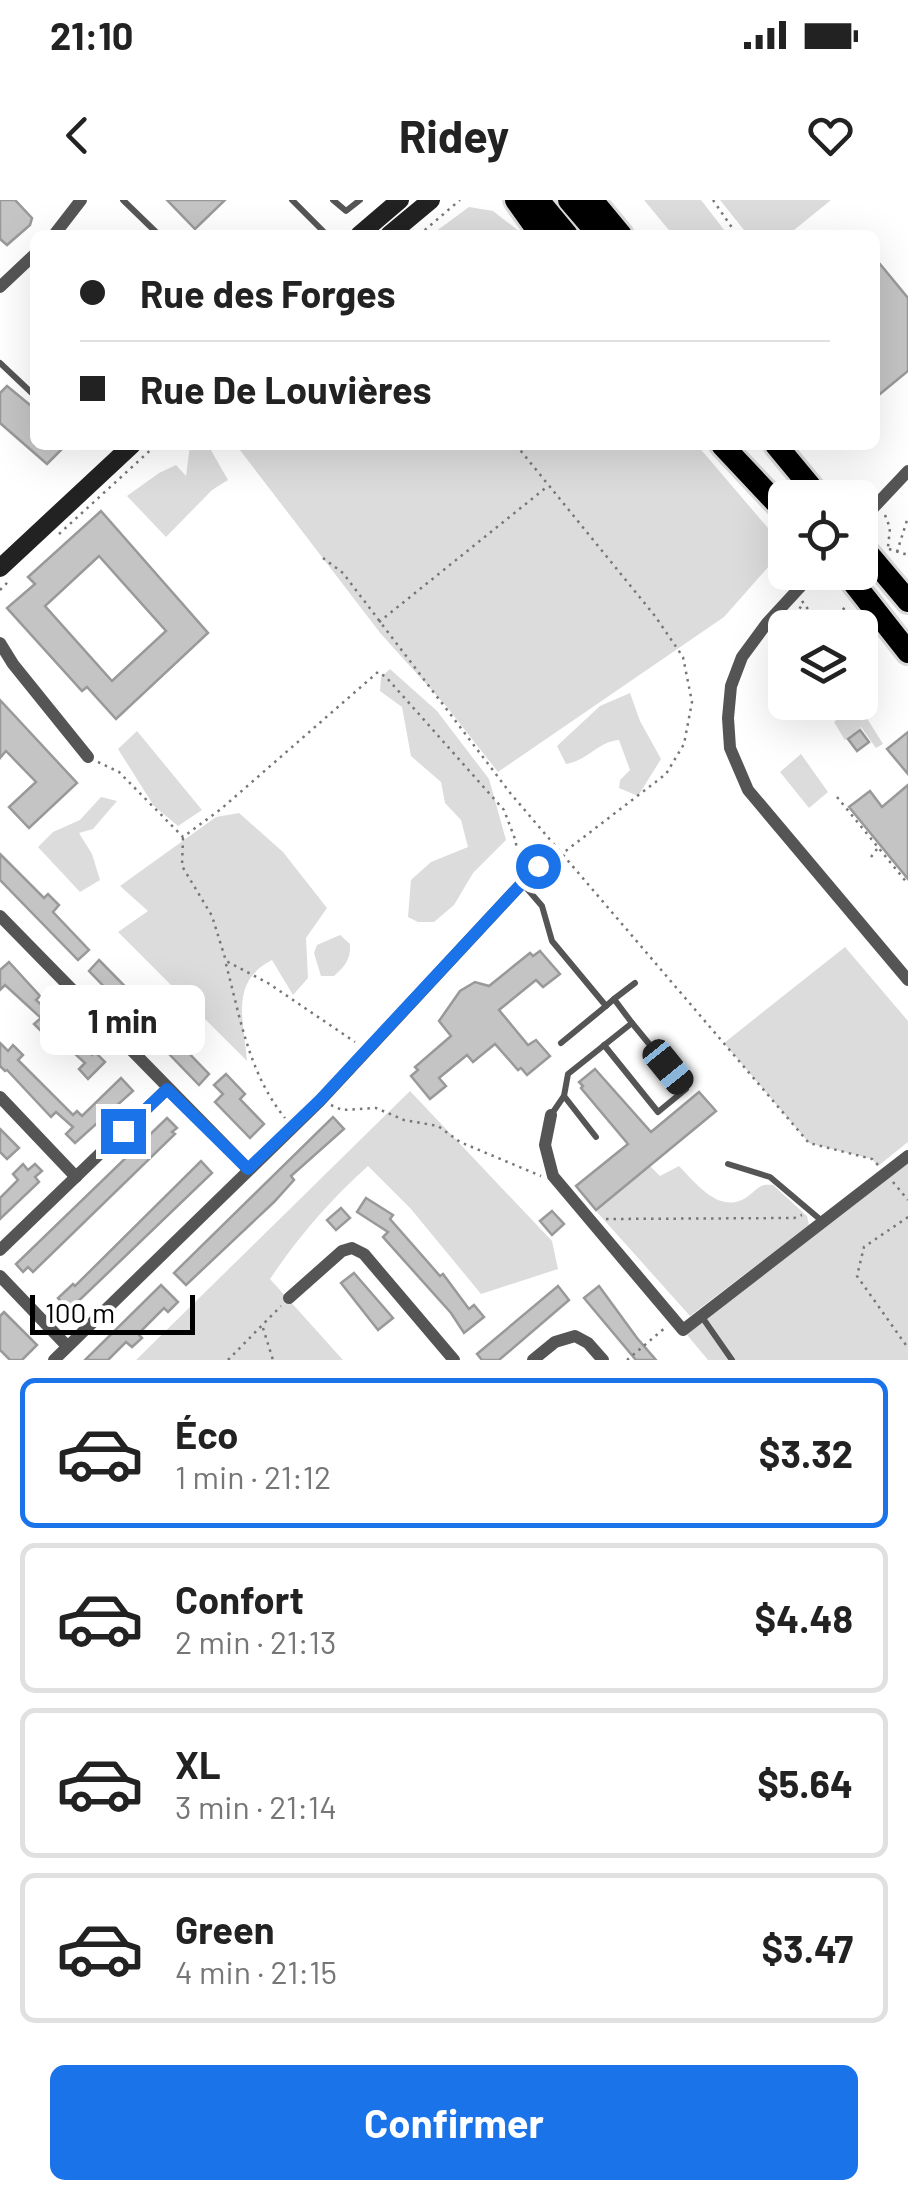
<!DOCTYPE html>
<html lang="fr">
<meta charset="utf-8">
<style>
body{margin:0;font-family:Barlow,sans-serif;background:#f2f2f2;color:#222;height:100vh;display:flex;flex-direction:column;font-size:38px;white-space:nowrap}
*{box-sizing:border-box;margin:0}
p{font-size:32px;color:#767676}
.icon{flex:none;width:55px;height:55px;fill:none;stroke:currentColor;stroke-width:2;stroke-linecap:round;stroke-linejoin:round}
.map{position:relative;height:1160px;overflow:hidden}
.side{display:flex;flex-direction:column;background:#fff;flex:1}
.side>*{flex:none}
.top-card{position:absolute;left:30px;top:30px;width:850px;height:220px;border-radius:15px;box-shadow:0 10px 40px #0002;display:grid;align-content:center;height:220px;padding:0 50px;background:#fff}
.buttons{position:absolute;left:768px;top:280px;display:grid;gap:20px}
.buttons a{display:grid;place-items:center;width:110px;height:110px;border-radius:15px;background:#fff;box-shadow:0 10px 40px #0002;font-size:50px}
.scale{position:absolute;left:30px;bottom:25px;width:165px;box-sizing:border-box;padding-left:10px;border:5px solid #000;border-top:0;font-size:28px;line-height:35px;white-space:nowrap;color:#000;-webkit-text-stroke:8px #fff;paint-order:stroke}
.end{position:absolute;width:45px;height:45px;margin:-22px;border:12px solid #1a73e8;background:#fff;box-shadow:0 0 0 5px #fff}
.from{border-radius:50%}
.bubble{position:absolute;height:70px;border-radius:15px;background:#fff;box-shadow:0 10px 40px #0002;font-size:32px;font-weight:700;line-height:70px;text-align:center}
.car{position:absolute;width:30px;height:60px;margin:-30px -15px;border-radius:12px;box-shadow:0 0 8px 2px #0007;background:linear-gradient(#222 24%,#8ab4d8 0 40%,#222 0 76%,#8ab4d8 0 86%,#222 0)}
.top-card b{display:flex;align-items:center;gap:35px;height:95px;font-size:38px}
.top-card b+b{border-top:2px solid #e0e0e0}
.top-card i{width:25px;height:25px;background:#222}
ul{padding:18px 0 0;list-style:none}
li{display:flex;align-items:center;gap:30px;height:150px;margin:0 20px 15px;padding:0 30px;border:5px solid #e0e0e0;border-radius:15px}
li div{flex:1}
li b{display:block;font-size:38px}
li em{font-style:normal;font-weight:700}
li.active{border-color:#1a73e8}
li>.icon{width:90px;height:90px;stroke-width:1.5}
.button{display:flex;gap:20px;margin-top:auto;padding:20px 50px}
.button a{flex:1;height:115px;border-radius:15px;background:#1a73e8;color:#fff;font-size:40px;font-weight:700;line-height:115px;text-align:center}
.status{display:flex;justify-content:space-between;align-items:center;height:70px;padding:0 50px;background:#fff;direction:ltr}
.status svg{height:28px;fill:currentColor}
header{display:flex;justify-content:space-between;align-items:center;height:130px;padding:0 50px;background:#fff;font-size:45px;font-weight:700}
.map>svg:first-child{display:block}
.green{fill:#dcdcdc}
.building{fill:#c4c4c4;stroke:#999;stroke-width:2.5;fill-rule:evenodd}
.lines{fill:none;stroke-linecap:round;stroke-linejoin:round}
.highway-casing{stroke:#dbdbdb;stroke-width:28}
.path{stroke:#777;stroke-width:2.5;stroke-dasharray:2.5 5;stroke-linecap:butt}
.lane{stroke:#555;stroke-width:6}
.street{stroke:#555;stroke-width:12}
.secondary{stroke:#222;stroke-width:18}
.highway{stroke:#000;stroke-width:22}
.route{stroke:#1a73e8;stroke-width:12}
</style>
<div class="status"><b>21:10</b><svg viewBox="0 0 49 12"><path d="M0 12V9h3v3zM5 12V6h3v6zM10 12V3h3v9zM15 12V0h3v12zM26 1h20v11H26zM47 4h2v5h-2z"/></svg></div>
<header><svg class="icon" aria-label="back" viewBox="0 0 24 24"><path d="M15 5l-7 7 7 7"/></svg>Ridey<svg class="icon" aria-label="heart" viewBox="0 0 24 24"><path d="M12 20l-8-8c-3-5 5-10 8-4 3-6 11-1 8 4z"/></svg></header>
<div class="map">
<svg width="908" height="1160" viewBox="0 0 908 1160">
<rect width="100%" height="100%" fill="#fff"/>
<g class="green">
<polygon points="644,0 701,0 728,35 673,35"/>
<polygon points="720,0 831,0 788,35 748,35"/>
<polygon points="469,7 493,11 524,35 431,35"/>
<polygon points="190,245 208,245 228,280 212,290 166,337 127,296 159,273 176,265 186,276"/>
<polygon points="236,245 697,245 785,348 724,417 498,572 446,506 381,434"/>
<polygon points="390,469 437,511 489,579 506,640 473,673 454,705 434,722 418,722 408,717 411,680 431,662 468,647 461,620 445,603 441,582 411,556 402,507 380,491 381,477"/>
<path d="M630 493 640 521 661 559 638 596 619 588 620 580 630 570 619 540C597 542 589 560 566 564L557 546 600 506Z"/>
<polygon points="858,504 883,544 876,548 861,527 845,540 834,522"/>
<polygon points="137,531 202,610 178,626 154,606 118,549"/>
<polygon points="801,554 828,592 809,608 780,572"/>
<polygon points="101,597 117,601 93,629 79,633 92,654 100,680 80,692 38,647 53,632 80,620"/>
<path d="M239 613 283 652 327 708 306 738 308 778 293 795 272 760C229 782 244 821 247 861L118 732 148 711 120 686 216 617Z"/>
<path d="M340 735 350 744C351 759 345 766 334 776H321L314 753 317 745Z"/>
<polygon points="845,747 908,821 908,942 878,966 872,959 809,943 724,843"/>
<path d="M410 891 552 1041 558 1069 481 1094 411 1009 368 966C330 1000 299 1036 270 1079L343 1160H136Z"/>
<polygon points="908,958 908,1160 708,1160 683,1130"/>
<path d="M650 966 660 976 679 966C698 986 724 1019 752 993 761 986 761 984 773 985L807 1016 809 1025 690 1116 596 1011Z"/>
</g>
<g class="building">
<polygon points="0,0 15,0 32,18 30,25 7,45 0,39"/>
<polygon points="167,0 225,0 195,29"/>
<polygon points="875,58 908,98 908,171 875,198"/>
<polygon points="7,186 35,209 35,245 66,245 47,264 0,223 0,193"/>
<path d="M101 311 208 433 116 519 87 487 82 491 7 408 35 384 28 377ZM99 356 166 431 112 481 45 406Z"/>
<polygon points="0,500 77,583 29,628 9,607 36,582 6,551 0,558"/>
<polygon points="860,530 869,542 857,551 848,539"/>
<polygon points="908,532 908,574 887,549"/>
<polygon points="908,585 908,679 849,607 870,591 882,607"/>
<polygon points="0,654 44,698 48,694 59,705 53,712 89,750 78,760 0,680"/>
<polygon points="540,751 560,774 543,787 536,780 499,810 528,845 536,840 550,856 527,875 521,868 518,870 495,844 473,862 467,855 439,878 446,886 430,899 411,876 418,870 415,867 451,836 439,821 460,791 475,782 489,786 530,753 533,756"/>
<polygon points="99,760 154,816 159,810 187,838 180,844 209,874 199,885 89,771"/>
<polygon points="9,762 40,796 36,800 48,811 52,807 83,840 80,843 92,855 95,852 105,862 88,879 79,869 85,863 72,851 49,830 45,835 34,824 41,818 5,785 0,790 0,770"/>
<polygon points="0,843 8,851 13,845 23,855 18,860 73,915 77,911 82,916 121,878 133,891 75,943 66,934 73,927 56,912 51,917 7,870 5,871 0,866"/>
<polygon points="595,869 651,932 699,892 716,911 596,1010 576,986 628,944 581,888 583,886 579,882"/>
<polygon points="226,874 245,894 240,899 264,924 250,938 215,902 223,894 214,885"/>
<polygon points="333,917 344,929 291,976 294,980 274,1002 186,1085 174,1073"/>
<polygon points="167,918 177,928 172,932 175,934 33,1072 28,1067 23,1072 16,1064"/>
<polygon points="0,929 19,948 7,959 0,952"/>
<polygon points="201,961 212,973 66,1113 60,1107 63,1104 58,1098 73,1084 75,1086"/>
<polygon points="23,964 28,970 35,964 42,971 35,977 39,982 0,1019 0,998 18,980 13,974"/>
<polygon points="366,998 393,1015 390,1019 440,1076 443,1074 469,1109 474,1105 484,1117 464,1133 451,1113 383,1037 388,1032 357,1012"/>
<polygon points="341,1008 350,1018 336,1030 327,1020"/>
<polygon points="552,1011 564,1024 552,1035 540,1021"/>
<polygon points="354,1073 393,1118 378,1130 341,1083"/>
<polygon points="161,1085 178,1102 168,1112 164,1108 138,1134 142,1138 132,1147 126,1142 108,1160 85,1160"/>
<polygon points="558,1086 569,1100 499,1160 482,1160 477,1154"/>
<polygon points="599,1086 637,1138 656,1160 636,1160 584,1098"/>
<polygon points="4,1112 37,1145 22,1160 10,1160 0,1150 0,1116"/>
</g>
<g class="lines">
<defs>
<g id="highway">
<polyline points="516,0 541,35"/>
<polyline points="538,0 567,35"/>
<polyline points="569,0 599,35"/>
<polyline points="592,0 621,35"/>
<polyline points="722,245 785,312"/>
<polyline points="776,245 820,298"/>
<polyline points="860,344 908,401"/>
<polyline points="845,372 908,452"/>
</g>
</defs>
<use href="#highway" class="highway-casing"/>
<g class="path">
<polyline points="713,0 737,35"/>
<polyline points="419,35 460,0"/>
<polyline points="516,245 655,416 683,457 692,502 684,544 666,574 563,653"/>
<polyline points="885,315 890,328 888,347"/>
<polyline points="59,334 156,245"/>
<polyline points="889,349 908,355"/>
<polyline points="897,352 908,317"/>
<polyline points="323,358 343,373 511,594 809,943 872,959 878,965"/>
<polyline points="0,390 10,380"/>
<polyline points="802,401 810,412 834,416 835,428"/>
<polyline points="379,422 548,286"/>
<polyline points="788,428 803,403"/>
<polyline points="819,428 846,407"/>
<polyline points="785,432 776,448 785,450"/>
<polyline points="98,562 119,572 183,637 221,609 378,472 386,477 504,610 515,639 521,668"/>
<polyline points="837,597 908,684"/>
<polyline points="183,638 182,666 212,716 226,761 268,783 355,842"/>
<polyline points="871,657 880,645"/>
<path d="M226 764C240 817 249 874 285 918"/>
<polyline points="331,905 342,910 376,908 404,920 438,926 460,942 541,976"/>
<polyline points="893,982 908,1000"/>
<polyline points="908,1017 864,1047 857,1076 908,1148"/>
<polyline points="606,1019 794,1018 802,1015"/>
<polyline points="263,1128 273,1160"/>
<polyline points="228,1160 281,1106"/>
<polyline points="627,1160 666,1127"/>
</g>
<g class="lane">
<polyline points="123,0 159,35"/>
<polyline points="292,0 327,35"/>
<polyline points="333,0 346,11 360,0"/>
<polyline points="0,163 35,196"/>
<polyline points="523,684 542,706 552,741 606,806 614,799 632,823 568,874 564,896 551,915"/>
<polyline points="614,799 635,783"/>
<polyline points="561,843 606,806"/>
<polyline points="604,845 658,912 686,889 632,823"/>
<polyline points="564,896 596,937"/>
<polyline points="728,964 770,977 822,1021"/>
<polyline points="702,1117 732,1160"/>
</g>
<g class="street">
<polyline points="54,35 81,0"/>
<polyline points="0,87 35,54"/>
<polyline points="860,322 908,271"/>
<polyline points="814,372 767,423 742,457 731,486 728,518 730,548 748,590 908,780"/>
<polyline points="0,443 13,464 88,557"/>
<polyline points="0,716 248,969"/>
<polyline points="0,897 76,977"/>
<polyline points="551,915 545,945 553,976 683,1130 908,956"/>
<polyline points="0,1050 167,889"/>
<polyline points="0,1076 67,1146"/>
<polyline points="289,1098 342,1051 352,1048 364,1054 454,1160"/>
<polyline points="54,1160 320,901 538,666"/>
<polyline points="533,1160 555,1142 575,1136 588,1143 603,1160"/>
</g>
<g class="secondary">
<polyline points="359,35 400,0"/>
<polyline points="389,35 431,0"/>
<polyline points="0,368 132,245"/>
</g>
<use href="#highway" class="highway"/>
</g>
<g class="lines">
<polyline class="route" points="123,931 167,889 248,969 320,900 538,666"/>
</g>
</svg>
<div class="buttons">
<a><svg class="icon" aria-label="locate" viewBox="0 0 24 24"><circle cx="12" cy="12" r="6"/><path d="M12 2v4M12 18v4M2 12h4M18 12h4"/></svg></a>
<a><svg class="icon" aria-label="layers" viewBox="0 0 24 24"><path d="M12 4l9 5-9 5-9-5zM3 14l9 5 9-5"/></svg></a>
</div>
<div class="scale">100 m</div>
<i class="end from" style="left:538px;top:666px"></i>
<i class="end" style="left:123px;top:931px"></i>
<div class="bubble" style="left:40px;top:785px;width:165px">1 min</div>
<i class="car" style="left:668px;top:867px;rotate:141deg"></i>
<div class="top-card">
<b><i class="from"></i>Rue des Forges</b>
<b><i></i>Rue De Louvières</b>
</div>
</div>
<section class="side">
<ul>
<li class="active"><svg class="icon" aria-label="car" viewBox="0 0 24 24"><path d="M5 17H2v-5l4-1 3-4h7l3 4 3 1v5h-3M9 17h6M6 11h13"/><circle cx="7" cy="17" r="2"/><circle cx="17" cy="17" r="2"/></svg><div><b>Éco</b><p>1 min · 21:12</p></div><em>$3.32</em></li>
<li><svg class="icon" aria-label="car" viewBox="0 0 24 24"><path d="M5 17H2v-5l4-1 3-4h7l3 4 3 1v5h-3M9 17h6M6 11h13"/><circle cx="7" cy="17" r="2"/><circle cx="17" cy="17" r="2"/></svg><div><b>Confort</b><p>2 min · 21:13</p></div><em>$4.48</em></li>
<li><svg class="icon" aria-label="car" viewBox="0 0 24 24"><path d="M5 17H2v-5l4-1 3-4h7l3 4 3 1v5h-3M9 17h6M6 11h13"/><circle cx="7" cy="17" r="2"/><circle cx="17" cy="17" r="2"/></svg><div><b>XL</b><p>3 min · 21:14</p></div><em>$5.64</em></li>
<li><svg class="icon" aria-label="car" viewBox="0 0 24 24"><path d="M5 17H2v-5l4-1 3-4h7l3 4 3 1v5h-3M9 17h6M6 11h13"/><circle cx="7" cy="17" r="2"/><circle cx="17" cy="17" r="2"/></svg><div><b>Green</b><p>4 min · 21:15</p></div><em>$3.47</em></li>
</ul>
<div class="button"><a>Confirmer</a></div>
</section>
